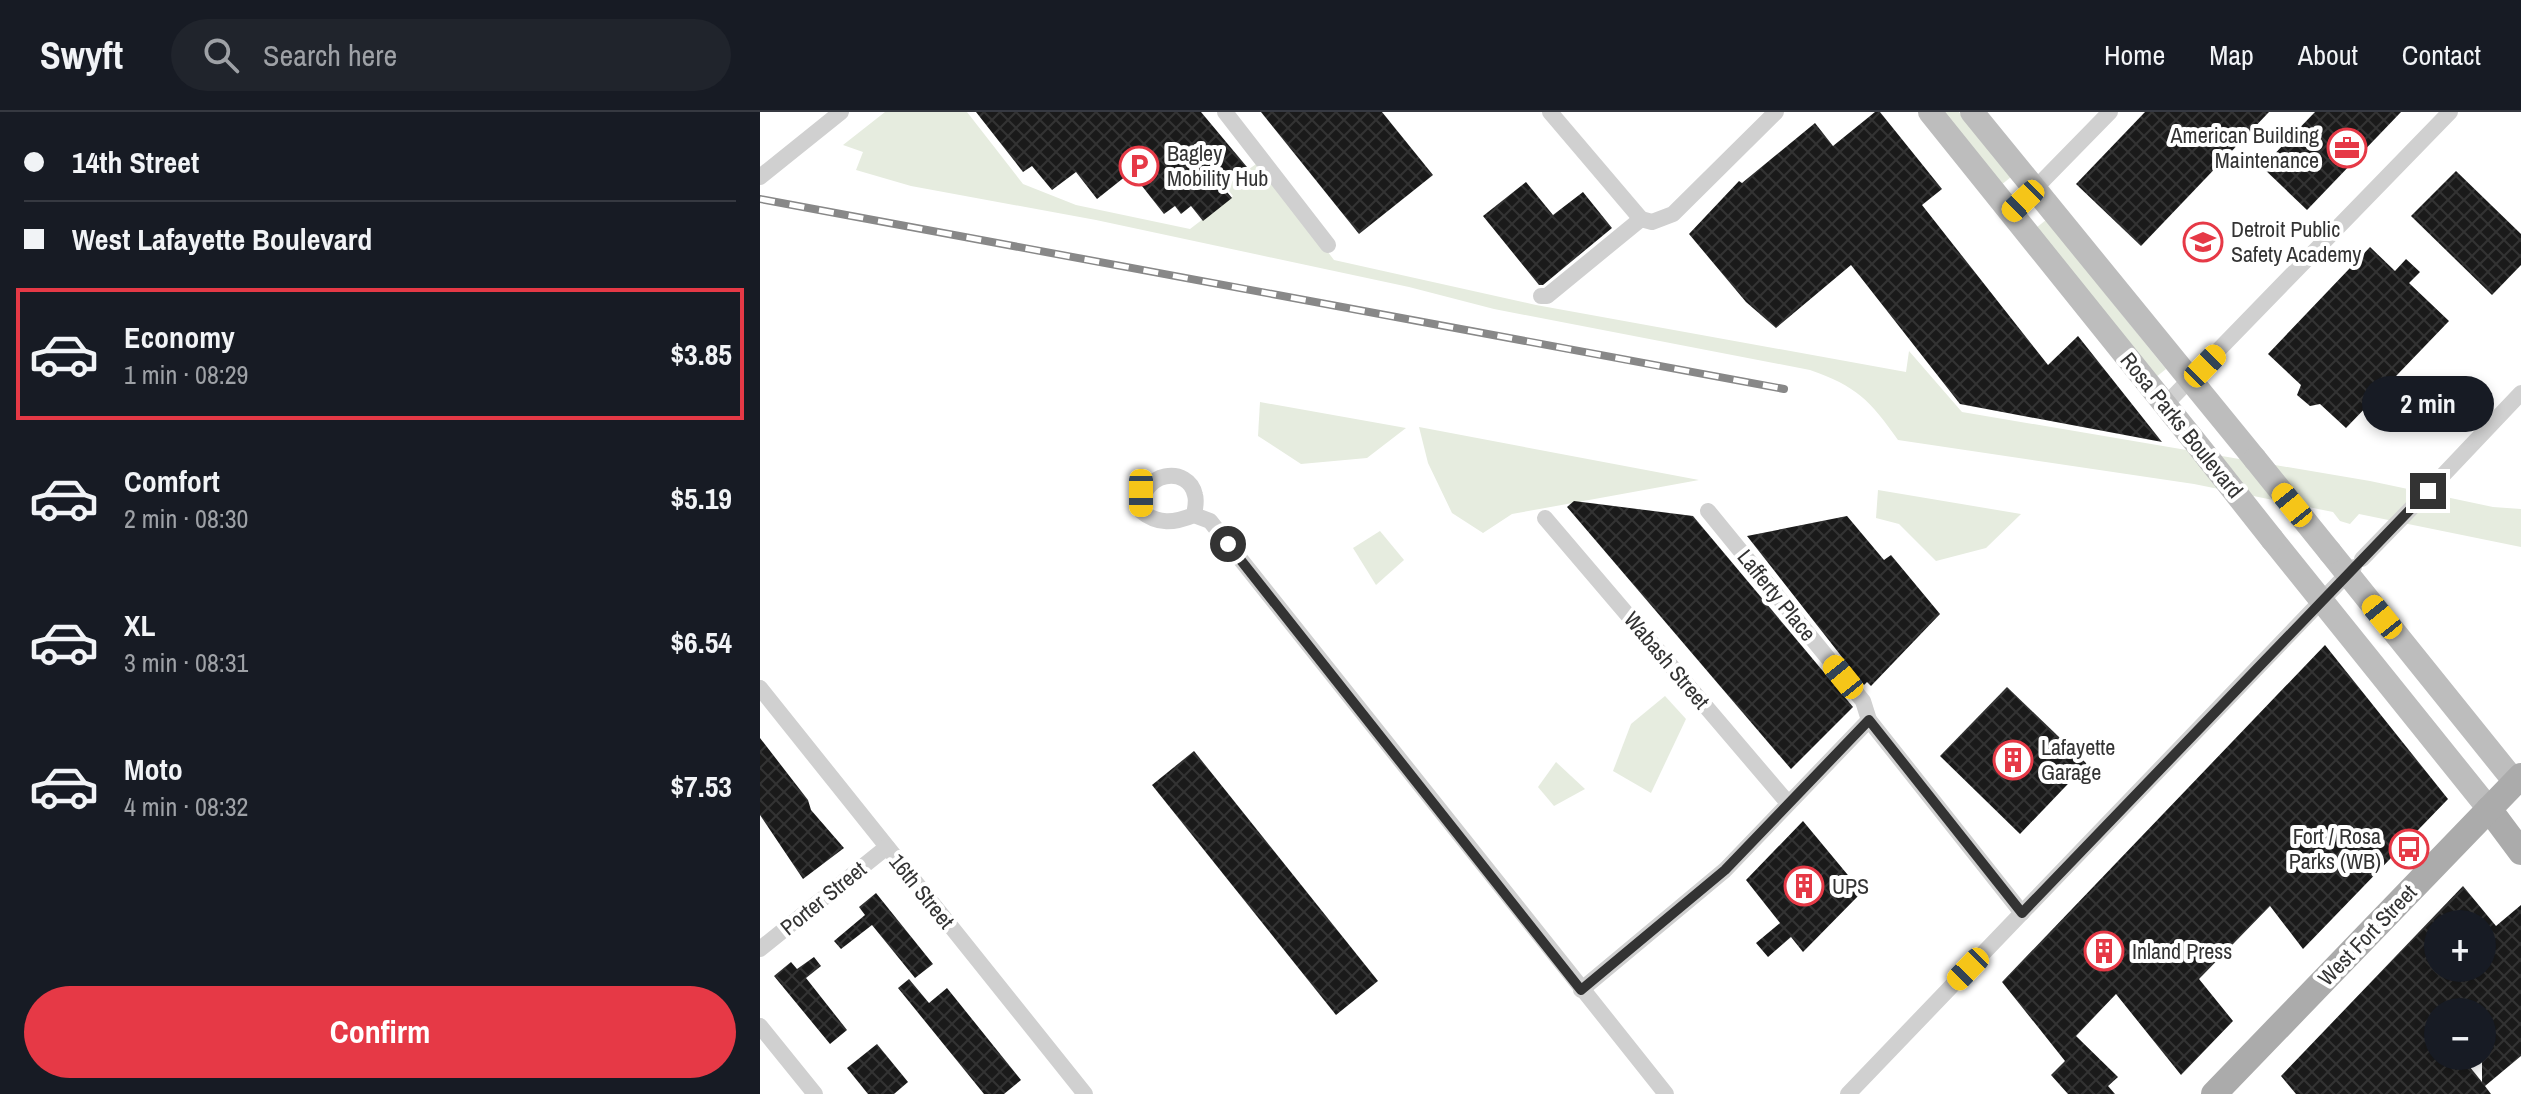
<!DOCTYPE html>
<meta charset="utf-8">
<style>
body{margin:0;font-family:"Archivo Narrow",sans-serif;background:#20242c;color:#f1f3f6;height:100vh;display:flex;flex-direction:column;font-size:30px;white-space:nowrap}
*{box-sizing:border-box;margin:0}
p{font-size:26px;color:#9ea1a6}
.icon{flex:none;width:44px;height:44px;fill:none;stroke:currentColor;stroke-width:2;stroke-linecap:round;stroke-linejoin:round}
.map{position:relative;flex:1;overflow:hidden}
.side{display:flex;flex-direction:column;background:#171b24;width:760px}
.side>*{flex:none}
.top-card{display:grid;align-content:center;height:176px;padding:0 24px;background:#171b24}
.fabs{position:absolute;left:1664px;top:798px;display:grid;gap:16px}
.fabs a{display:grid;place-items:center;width:72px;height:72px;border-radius:50%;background:#171b24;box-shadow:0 4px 12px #0003;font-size:40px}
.end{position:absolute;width:36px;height:36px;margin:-18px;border:10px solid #333;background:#fff;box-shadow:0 0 0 4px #fff}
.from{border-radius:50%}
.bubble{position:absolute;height:56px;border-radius:28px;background:#171b24;box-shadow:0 4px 12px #0003;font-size:26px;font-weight:700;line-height:56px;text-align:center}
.car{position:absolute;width:24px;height:48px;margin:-24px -12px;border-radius:10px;box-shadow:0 0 6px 2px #0007;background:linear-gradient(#f5c518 24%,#345 0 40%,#f5c518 0 76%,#345 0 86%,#f5c518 0)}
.top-card b{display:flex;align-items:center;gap:28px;height:76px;font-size:30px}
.top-card b+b{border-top:2px solid #363941}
.top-card i{width:20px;height:20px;background:#f1f3f6}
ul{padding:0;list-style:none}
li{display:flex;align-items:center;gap:24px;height:132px;margin:0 16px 12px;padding:0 8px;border:4px solid transparent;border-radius:0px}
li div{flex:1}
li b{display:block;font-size:30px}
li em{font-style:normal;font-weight:700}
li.on{border-color:#e63946}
li>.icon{width:72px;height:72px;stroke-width:1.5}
.action{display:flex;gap:16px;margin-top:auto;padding:16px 24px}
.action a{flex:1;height:92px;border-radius:48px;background:#e63946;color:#fff;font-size:32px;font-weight:700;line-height:92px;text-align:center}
header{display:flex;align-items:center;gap:48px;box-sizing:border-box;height:112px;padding:0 40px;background:#171b24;border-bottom:2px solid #363941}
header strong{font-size:38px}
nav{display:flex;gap:44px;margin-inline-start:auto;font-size:28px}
.search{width:560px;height:72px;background:#20242c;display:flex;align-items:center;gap:20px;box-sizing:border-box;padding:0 28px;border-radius:44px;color:#9ea1a6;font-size:30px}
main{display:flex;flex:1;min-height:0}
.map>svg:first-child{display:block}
.green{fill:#e6ecdf}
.building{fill:url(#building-cross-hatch);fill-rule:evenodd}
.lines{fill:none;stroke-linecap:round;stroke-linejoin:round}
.minor{stroke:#d0d0d0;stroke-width:16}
.secondary{stroke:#bdbdbd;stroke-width:24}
.primary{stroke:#ababab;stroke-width:26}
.rail-casing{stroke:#888;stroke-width:8}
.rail{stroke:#fff;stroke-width:5;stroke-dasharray:15;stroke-linecap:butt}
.minor-bridge{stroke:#d0d0d0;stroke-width:16}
.secondary-bridge{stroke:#bdbdbd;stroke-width:24}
.route{stroke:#333;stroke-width:10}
.labels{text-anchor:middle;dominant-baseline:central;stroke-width:8;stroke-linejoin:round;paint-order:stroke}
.poi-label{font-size:22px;fill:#333;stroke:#fff;text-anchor:start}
.street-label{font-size:22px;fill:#333;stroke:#fff}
</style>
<header>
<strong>Swyft</strong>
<div class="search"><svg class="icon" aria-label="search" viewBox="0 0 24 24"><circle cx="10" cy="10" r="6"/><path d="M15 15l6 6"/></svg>Search here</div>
<nav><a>Home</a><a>Map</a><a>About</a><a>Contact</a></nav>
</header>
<main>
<section class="side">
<div class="top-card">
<b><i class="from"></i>14th Street</b>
<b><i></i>West Lafayette Boulevard</b>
</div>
<ul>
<li class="on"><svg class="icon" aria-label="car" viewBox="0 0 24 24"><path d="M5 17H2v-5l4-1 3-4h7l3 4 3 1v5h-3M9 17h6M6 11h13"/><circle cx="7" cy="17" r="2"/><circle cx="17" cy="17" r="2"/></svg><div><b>Economy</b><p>1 min · 08:29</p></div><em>$3.85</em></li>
<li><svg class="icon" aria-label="car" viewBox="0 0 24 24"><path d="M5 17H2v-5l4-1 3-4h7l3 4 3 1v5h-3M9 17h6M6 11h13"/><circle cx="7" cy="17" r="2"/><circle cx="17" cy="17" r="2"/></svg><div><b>Comfort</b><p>2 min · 08:30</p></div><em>$5.19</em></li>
<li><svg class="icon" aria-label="car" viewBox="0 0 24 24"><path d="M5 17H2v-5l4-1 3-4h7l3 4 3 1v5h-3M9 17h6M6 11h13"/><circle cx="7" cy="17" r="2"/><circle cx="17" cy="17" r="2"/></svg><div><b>XL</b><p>3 min · 08:31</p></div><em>$6.54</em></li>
<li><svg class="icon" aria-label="car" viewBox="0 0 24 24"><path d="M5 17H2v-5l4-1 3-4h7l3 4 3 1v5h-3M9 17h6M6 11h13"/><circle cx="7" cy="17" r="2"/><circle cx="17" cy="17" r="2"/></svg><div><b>Moto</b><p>4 min · 08:32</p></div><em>$7.53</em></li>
</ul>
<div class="action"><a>Confirm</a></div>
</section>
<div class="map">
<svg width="1761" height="982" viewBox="0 0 1761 982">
<defs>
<pattern id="building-cross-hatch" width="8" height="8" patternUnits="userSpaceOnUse" patternTransform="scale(2)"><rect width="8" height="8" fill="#1a1a1a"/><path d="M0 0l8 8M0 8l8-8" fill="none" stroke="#333"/></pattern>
</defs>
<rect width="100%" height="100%" fill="#fff"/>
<g class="green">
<path d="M125 0H207L263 72 316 93 430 117 473 84 465 74 499 50 574 148 776 193 1146 260 1149 239 1202 300 1610 369 1733 395 1761 397V435L1599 402 1590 412 1580 409 1573 400 1434 372 1138 328C1110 288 1096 274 1050 258L734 197 649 175 336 108 151 74 96 58 103 40 83 33Z"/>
<polygon points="1182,0 1199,0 1251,65 1241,73"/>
<polygon points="1286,108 1406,257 1396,265 1276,116"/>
<polygon points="500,290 646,316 607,346 541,352 498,324"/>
<polygon points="659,315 939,368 752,402 723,421 692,401 668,351"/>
<polygon points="1118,378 1261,402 1226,436 1176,449 1139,412 1116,406"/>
<polygon points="620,419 644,448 616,473 593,436"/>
<polygon points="905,584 926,607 891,681 853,659 871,612"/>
<polygon points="796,650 825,677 794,694 778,675"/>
</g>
<g class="building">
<polygon points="216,0 441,0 487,55 462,74 472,86 443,109 431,94 421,102 415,94 404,102 371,60 337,87 316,60 292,78 272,54 263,60"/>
<polygon points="501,0 622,0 673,63 599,122"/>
<polygon points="1115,0 1120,0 1182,77 1162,93 1288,253 1318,224 1402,330 1200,292 1091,153 1016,216 986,190 929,122 979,69 982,71 1055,11 1073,34"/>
<polygon points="1385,0 1509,0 1381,134 1316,72"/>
<polygon points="1555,0 1641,0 1547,98 1502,55"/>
<polygon points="1696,59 1761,122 1761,153 1732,183 1651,104"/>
<polygon points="766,70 793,103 823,80 852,116 783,173 779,173 723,104"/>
<polygon points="1610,135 1635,159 1646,147 1660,160 1649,171 1689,209 1586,316 1560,292 1550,294 1537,283 1541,273 1508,242"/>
<polygon points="814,389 933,404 1093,595 1031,657 807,395"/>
<polygon points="1087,404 1124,448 1131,443 1180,502 1111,574 1107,570 1104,573 987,424"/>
<polygon points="1565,533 1688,687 1543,837 1510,794 1439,867 1473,909 1421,963 1356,882 1316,924 1358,965 1348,974 1355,982 1308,982 1291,963 1305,949 1242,870"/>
<polygon points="1247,575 1327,652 1260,722 1180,644"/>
<polygon points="0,626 48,688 51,698 84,736 43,767 0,703"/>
<polygon points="434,639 618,869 576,903 392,673"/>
<polygon points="1043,709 1102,780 1043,840 1031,825 1008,845 996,831 1020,811 986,768"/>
<path d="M1703 774 1736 814 1761 793V944L1725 974 1731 982H1536L1521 964ZM1678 812H1722V856H1678ZM1678 900H1722V970L1701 944H1678Z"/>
<polygon points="116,781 173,852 155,866 112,813 81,837 74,829 105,803 99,795"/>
<polygon points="54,845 61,854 46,866 87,918 70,932 14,864 31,850 37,857"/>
<polygon points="149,867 169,891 187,876 261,968 244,982 224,982 138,876"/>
<polygon points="117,932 148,970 134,982 108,982 87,956"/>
</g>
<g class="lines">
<g class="minor">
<polyline points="465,0 568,133"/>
<polyline points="790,0 881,107"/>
<polyline points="0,65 81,0"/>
<polyline points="1251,101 1350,0"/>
<polyline points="781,184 787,184 881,107 892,110 913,102 1016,0"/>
<polyline points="1406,292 1690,0"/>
<polyline points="1668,379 1761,281"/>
<polyline points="948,399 1103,589 1109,608 1262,801"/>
<path d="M434 403C435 397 437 389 435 383 429 353 380 358 381 399 398 413 414 411 434 403L450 409 906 982"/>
<polyline points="785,406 1028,691"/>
<polyline points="0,576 325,982"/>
<polyline points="0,837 127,735"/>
<polyline points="821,878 965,758 1109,608"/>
<polyline points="0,914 55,982"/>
<polyline points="1088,982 1594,455"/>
</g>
<g class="secondary">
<polyline points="1170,0 1448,346"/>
<polyline points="1212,0 1495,347"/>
<polyline points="1512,427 1729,697"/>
<polyline points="1570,440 1755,670"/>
</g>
<g class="primary">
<polyline points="1729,697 1761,740"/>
<polyline points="1454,982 1761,664"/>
</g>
<defs>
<polyline id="rail" points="0,87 1024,277"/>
</defs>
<use href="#rail" class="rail-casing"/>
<use href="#rail" class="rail"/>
<polyline class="minor-bridge" points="1602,447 1668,379"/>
<g class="secondary-bridge">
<polyline points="1448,346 1512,427"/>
<polyline points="1495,347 1570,440"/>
</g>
</g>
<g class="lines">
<polyline class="route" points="468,432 821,878 965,758 1109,608 1262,801 1668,379"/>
</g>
<defs>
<symbol id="office-ring" viewBox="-11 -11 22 22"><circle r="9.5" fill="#fff" stroke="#e63946" stroke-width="1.5"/><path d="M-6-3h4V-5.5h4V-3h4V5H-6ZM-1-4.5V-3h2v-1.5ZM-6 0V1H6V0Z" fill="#e63946"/></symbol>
<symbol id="parking-ring" viewBox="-11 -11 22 22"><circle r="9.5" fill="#fff" stroke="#e63946" stroke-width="1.5"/><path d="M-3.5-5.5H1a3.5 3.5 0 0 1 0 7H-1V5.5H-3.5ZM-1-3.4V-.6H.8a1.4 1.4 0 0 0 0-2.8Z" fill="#e63946"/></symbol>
<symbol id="school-ring" viewBox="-11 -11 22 22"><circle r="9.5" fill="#fff" stroke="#e63946" stroke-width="1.5"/><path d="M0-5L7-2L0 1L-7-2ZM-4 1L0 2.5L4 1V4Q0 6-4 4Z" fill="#e63946"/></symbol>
<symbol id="building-ring" viewBox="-11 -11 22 22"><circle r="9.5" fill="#fff" stroke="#e63946" stroke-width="1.5"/><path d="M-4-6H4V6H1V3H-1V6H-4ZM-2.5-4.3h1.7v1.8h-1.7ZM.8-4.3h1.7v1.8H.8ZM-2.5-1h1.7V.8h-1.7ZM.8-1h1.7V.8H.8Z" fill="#e63946"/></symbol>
<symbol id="bus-ring" viewBox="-11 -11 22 22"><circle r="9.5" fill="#fff" stroke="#e63946" stroke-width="1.5"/><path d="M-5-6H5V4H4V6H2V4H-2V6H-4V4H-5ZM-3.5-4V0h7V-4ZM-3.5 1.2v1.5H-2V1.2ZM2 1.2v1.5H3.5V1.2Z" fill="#e63946"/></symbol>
</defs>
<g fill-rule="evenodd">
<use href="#office-ring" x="1565" y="14" width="44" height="44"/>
<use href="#parking-ring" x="357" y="32" width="44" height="44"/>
<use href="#school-ring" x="1421" y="108" width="44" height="44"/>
<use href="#building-ring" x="1231" y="626" width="44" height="44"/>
<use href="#bus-ring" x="1627" y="715" width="44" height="44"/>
<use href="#building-ring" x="1022" y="752" width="44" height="44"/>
<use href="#building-ring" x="1322" y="817" width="44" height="44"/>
</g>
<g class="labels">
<g class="poi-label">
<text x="1559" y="23" text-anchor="end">American Building<tspan x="1559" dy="25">Maintenance</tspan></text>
<text x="407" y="41">Bagley<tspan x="407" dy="25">Mobility Hub</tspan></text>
<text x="1471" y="117">Detroit Public<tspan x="1471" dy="25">Safety Academy</tspan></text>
<text x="1281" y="635">Lafayette<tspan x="1281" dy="25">Garage</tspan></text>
<text x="1621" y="724" text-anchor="end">Fort / Rosa<tspan x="1621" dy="25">Parks (WB)</tspan></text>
<text x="1072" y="774">UPS</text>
<text x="1372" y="839">Inland Press</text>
</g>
<g class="street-label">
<text transform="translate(1422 313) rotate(51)">Rosa Parks Boulevard</text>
<text transform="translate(1017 483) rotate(51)">Lafferty Place</text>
<text transform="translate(907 548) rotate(50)">Wabash Street</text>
<text transform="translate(162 779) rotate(51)">16th Street</text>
<text transform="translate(63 786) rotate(-39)">Porter Street</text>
<text transform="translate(1607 823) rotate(-46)">West Fort Street</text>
</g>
</g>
</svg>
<div class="fabs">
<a>+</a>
<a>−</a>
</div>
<i class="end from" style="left:468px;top:432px"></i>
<i class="end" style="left:1668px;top:379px"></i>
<div class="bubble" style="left:1602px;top:264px;width:132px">2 min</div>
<i class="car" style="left:1263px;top:89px;rotate:226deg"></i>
<i class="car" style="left:1445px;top:254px;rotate:44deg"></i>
<i class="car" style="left:381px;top:381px;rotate:180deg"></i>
<i class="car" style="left:1532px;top:393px;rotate:321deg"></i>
<i class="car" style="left:1622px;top:505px;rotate:321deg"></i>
<i class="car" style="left:1083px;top:565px;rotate:321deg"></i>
<i class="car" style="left:1208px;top:857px;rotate:224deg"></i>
</div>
</main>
